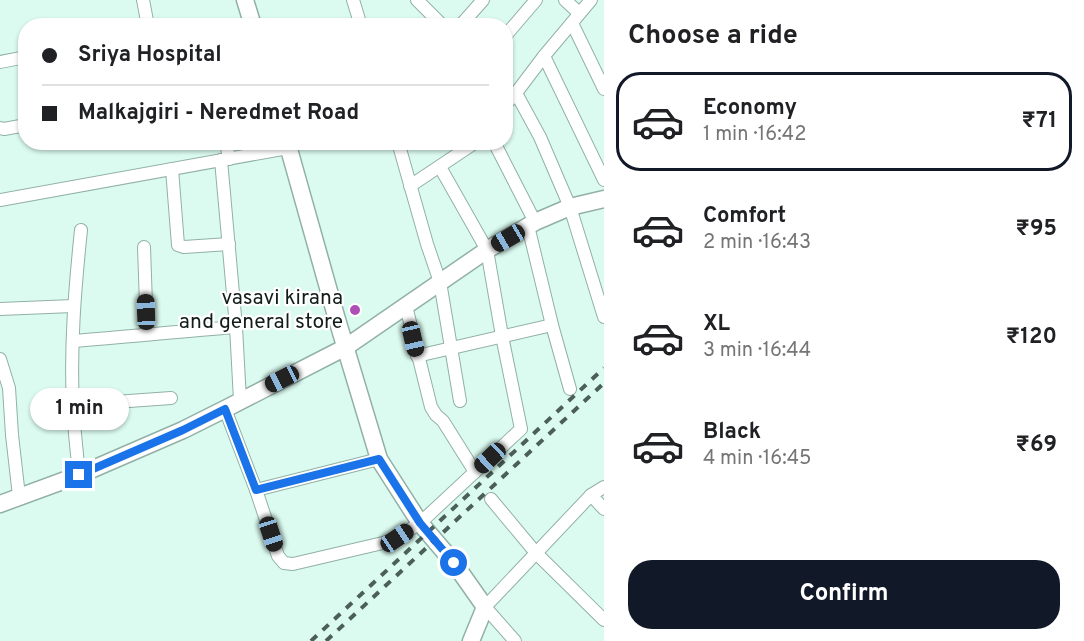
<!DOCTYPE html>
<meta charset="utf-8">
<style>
body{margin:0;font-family:Overpass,sans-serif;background:#f6f6f6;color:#202124;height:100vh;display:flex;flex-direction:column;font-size:22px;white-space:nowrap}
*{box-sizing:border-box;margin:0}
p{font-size:20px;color:#757577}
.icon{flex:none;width:33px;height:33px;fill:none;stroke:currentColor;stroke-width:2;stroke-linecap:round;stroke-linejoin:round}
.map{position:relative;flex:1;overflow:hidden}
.panel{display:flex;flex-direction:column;background:#fff;width:480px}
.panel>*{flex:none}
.banner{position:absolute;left:18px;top:18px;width:495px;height:132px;border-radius:24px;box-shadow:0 2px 4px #0004;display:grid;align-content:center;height:132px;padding:0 24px;background:#fff}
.end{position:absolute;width:27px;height:27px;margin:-14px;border:8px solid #1a73e8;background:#fff;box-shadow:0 0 0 3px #fff}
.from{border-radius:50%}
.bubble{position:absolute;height:42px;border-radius:21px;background:#fff;box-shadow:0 2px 4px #0004;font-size:20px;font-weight:700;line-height:42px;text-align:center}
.car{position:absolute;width:18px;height:36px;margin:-18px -9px;border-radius:8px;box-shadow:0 0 4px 2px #0007;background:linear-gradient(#222 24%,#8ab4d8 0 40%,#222 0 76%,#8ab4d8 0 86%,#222 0)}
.banner b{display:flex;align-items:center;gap:21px;height:57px;font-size:22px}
.banner b+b{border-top:2px solid #e0e0e0}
.banner i{width:15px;height:15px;background:#202124}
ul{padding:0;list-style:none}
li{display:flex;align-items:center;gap:18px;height:99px;margin:0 12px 9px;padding:0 12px;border:3px solid transparent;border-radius:24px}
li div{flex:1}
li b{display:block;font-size:22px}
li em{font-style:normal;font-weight:700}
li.on{border-color:#111827}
li>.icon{width:54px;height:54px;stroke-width:1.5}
h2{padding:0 24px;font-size:27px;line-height:72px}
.primary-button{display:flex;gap:12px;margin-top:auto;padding:12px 24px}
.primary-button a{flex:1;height:69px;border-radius:24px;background:#111827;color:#fff;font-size:24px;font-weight:700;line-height:69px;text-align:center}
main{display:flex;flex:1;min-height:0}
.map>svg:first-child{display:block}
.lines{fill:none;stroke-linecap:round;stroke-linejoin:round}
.street-casing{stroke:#92b0a7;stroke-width:14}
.secondary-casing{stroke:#92b0a7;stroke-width:19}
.street{stroke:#fff;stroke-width:12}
.secondary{stroke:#fff;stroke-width:16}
.rail{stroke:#4c5e58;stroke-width:4;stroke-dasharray:8 8;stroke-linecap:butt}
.route{stroke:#1a73e8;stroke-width:8}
.poi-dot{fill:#ae4eb7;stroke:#fff;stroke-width:2}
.labels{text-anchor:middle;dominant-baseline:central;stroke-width:4.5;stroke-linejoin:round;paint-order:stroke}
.poi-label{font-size:21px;fill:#111d19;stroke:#fff;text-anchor:end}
</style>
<main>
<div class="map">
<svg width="604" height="641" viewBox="0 0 604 641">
<rect width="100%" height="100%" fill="#dbfbf0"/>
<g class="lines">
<defs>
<g id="street">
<polyline points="143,0 148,26"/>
<polyline points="353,0 361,26"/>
<polyline points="417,0 443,26"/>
<polyline points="565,0 579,13"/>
<polyline points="572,23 604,89"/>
<polyline points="460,26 483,0"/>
<polyline points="506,35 536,0"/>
<polyline points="544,56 604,180"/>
<polyline points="0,62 26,57"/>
<polyline points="516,93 540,137 570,207 604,317"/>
<polyline points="506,104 516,93 544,56 591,0"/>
<polyline points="0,128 4,129 26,125"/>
<polyline points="226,142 229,159"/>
<polyline points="398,142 427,244 440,282 460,401"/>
<polyline points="494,142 535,222"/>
<polyline points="221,160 236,327 240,400"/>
<polyline points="172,169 178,245 184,247 229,244"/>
<polyline points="410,186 476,142"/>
<polyline points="0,200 288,148"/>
<polyline points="528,226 552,325 570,389"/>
<polyline points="144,247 147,334"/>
<polyline points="406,306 431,407 436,415 443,421 475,472"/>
<polyline points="0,309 73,306"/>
<path d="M73 341C127 337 182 331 236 327"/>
<polyline points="417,356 552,325"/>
<polyline points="0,359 9,388 12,435 19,496"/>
<polyline points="73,405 171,398"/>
<polyline points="225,409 256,490 278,556 284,563 293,564 387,542 397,538 420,523 521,429 502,336 487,250 440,167"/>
<path d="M79 475C77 452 74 429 73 406 70 347 75 288 81 230"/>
<polyline points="256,490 379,459"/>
<polyline points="591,495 604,509"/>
<polyline points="491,499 536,553 604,620"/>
<polyline points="515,641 485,607 591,495 604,487"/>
</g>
<g id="secondary">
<polyline points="245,0 253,26"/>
<polyline points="287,142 336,316 379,459 420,523 454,563 485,607 471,641"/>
<polyline points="0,504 79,475 183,430 225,409 346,347 487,250 535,222 570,207 604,199"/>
</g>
</defs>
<use href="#street" class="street-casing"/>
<use href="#secondary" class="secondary-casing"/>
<use href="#street" class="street"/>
<use href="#secondary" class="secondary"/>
<g class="rail">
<polyline points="311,641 604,368"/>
<polyline points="326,641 604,383"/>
</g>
</g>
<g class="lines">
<polyline class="route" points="79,475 183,430 225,409 256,490 379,459 420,523 454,563"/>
</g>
<circle class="poi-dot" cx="355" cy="310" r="6"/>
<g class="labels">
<g class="poi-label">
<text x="343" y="298">vasavi kirana<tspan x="343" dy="24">and general store</tspan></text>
</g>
</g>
</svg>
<i class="end from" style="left:454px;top:563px"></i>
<i class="end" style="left:79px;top:475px"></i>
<div class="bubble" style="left:30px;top:388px;width:99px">1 min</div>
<i class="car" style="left:508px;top:238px;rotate:240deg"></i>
<i class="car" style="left:146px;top:312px;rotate:358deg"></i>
<i class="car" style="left:413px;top:339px;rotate:167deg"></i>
<i class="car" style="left:282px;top:379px;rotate:243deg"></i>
<i class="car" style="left:490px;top:458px;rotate:227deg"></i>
<i class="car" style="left:271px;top:534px;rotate:162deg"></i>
<i class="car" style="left:397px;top:538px;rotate:56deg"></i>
<div class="banner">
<b><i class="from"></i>Sriya Hospital</b>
<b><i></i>Malkajgiri - Neredmet Road</b>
</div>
</div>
<section class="panel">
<h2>Choose a ride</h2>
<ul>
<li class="on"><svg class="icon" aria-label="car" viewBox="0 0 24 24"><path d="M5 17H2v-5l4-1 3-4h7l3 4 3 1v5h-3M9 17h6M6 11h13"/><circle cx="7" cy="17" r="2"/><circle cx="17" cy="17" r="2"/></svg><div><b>Economy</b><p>1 min · 16:42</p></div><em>₹71</em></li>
<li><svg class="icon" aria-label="car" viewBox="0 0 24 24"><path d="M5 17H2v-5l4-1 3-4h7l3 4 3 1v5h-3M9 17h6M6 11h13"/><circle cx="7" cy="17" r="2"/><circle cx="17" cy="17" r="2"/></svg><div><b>Comfort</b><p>2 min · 16:43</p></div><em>₹95</em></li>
<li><svg class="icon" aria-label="car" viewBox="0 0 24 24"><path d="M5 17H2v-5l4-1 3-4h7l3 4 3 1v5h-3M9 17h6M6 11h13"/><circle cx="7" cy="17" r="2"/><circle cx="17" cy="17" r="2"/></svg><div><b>XL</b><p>3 min · 16:44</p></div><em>₹120</em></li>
<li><svg class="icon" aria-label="car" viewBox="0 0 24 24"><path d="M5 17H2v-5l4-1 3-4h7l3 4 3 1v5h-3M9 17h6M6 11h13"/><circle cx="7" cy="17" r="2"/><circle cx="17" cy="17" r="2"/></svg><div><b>Black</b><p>4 min · 16:45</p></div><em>₹69</em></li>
</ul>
<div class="primary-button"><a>Confirm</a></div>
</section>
</main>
